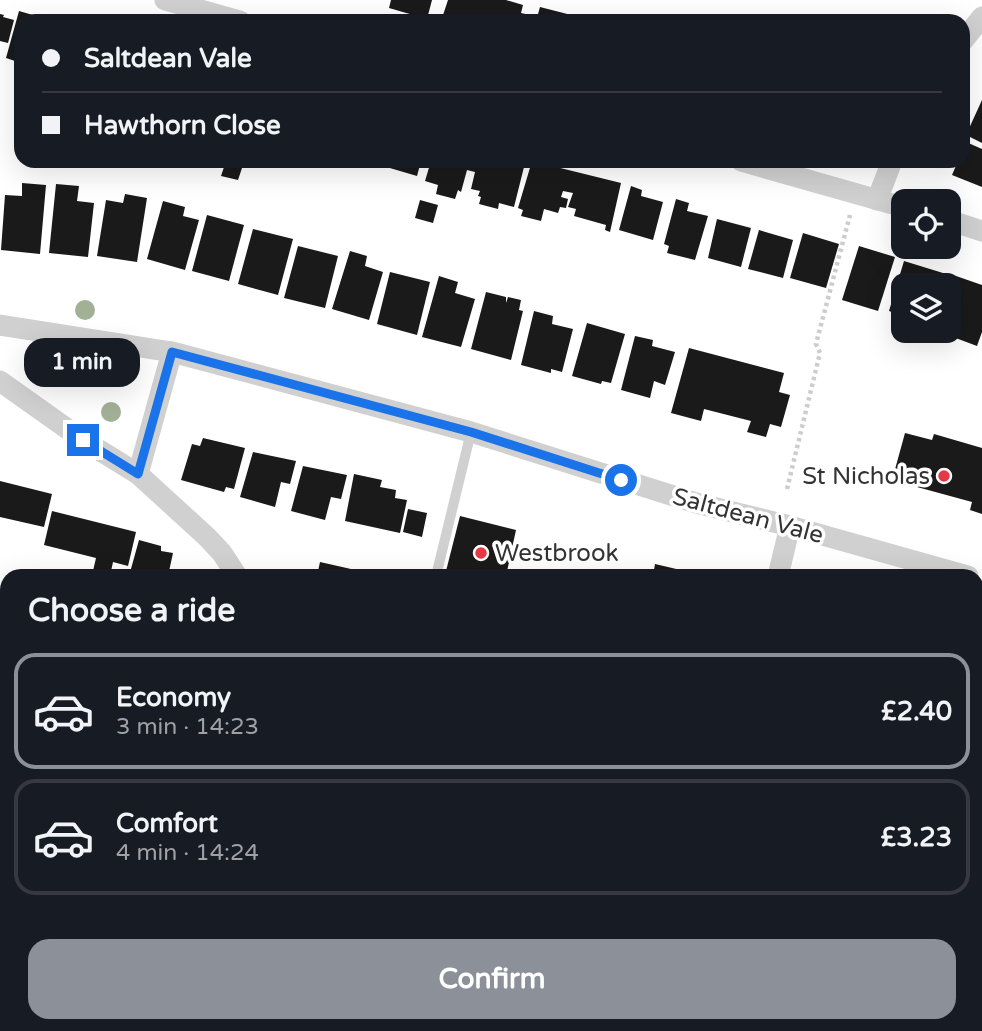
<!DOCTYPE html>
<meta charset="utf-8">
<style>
body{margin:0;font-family:"Varela Round",sans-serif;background:#20242c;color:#f1f3f6;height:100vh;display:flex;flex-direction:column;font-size:26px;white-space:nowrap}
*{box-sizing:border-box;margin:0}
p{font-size:23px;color:#9ea1a6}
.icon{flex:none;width:38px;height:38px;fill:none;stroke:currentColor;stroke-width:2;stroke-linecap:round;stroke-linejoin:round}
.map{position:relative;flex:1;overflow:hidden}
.details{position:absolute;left:0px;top:569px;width:984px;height:464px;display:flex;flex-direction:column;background:#171b24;border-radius:21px 21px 0 0;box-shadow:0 7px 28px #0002}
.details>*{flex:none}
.banner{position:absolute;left:14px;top:14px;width:956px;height:154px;border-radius:21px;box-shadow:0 7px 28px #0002;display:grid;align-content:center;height:154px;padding:0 28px;background:#171b24}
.tools{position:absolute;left:891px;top:189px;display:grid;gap:14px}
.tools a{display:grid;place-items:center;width:70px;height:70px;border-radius:14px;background:#171b24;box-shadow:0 7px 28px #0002;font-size:35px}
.end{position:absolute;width:32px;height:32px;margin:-16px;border:9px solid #1a73e8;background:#fff;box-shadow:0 0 0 4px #fff}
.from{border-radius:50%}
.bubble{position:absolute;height:49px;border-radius:21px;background:#171b24;box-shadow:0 7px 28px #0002;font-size:23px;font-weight:700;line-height:49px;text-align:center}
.banner b{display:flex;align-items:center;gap:24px;height:66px;font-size:26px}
.banner b+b{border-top:2px solid #363941}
.banner i{width:18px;height:18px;background:#f1f3f6}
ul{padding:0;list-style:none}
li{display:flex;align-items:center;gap:21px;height:116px;margin:0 14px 10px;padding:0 14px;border:4px solid #363941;border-radius:21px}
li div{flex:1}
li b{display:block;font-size:26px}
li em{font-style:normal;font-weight:700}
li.selected{border-color:#8c9099}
li>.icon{width:63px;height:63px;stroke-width:1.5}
h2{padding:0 28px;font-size:32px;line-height:84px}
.button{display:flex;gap:14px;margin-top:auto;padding:14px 28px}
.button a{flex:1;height:80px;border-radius:21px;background:#8c9099;color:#fff;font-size:28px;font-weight:700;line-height:80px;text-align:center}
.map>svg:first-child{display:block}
.green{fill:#e6ecdf}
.building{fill:#1a1a1a}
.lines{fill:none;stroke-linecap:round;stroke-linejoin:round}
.path{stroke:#cdcdcd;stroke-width:4.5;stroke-dasharray:3.5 3.5;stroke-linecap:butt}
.service{stroke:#d0d0d0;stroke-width:10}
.minor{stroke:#d0d0d0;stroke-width:21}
.tree{fill:#a2b095}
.route{stroke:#1a73e8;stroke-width:9}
.poi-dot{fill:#e63946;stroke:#fff;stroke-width:2.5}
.labels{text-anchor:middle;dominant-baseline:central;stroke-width:7;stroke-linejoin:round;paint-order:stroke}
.poi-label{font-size:24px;fill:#333;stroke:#fff;text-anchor:end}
.street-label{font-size:24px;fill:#333;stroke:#fff}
</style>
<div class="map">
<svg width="982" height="1031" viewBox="0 0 982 1031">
<rect width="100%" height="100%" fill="#fff"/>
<polygon class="green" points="0,907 7,909 7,1026 279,1026 277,1031 0,1031"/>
<g class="building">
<polygon points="391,0 432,0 427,19 389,8"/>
<polygon points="448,0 506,0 523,5 521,13 530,15 528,21 441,21"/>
<polygon points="540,7 579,17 578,21 536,21"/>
<polygon points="19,11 50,20 21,21 21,63 6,58"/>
<polygon points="0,14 4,15 3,17 14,20 8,43 0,41"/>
<polygon points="982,100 982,143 966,135"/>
<polygon points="966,142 982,149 982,187 952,175 958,161 962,161 962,150"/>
<polygon points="226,161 243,165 238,180 221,176"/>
<polygon points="385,161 421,161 417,176 383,166"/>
<polygon points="431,161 516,161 525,163 514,207 499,203 498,209 479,204 481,197 478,196 480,191 471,189 475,172 467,170 461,192 458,190 455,199 436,194 438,185 425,181"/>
<polygon points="532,161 621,183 610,232 605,230 606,225 574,216 576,209 568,207 573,193 563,191 561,197 568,199 566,208 560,207 558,213 544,209 541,221 521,216 523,210 518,208"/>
<polygon points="22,183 46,185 40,254 1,250 5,195 22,196"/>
<polygon points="56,184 79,186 77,201 94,203 88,257 49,253"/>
<polygon points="631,186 642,190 641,196 663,202 653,240 619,230"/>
<polygon points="125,194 147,198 137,262 97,256 106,200 123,203"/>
<polygon points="676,199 689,203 687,211 708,216 695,260 667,253 669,246 664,244"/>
<polygon points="420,200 438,205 433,223 415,218"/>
<polygon points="163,201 185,207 183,216 199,220 185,270 147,259"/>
<polygon points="207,215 244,225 229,281 192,271"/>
<polygon points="717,219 751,228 741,267 708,258"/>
<polygon points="253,229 293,239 278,295 238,284"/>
<polygon points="759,230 793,240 783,278 748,269"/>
<polygon points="803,233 839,244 826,288 790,278"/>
<polygon points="298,246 338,256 325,308 284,298"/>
<polygon points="859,246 895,257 878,311 842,300"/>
<polygon points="350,251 367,256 365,266 383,272 369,320 332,309"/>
<polygon points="904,261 943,273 939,285 903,285 903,316 889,311"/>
<polygon points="390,272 430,282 417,335 377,324"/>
<polygon points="439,276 458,282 455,293 475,299 461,347 422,337"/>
<polygon points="956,276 982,285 982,332 977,346 937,331 948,331 948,296"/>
<polygon points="486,292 506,297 506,303 508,297 521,300 519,310 523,311 511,360 471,349"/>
<polygon points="534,311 553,316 552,324 573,329 562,372 551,369 551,373 521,365"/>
<polygon points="587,323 625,334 611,383 602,381 601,384 572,376"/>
<polygon points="635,336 653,340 652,346 675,352 665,385 654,381 650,398 621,390"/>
<polygon points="689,348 784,373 779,392 790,395 781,427 770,424 766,437 747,432 751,421 704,409 701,421 671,413"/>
<polygon points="905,433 932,440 934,434 982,448 982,514 970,510 972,502 917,487 919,480 894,473"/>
<polygon points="203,438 245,448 234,489 226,487 224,492 181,480 192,444 200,446"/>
<polygon points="253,452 296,461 290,484 281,482 275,507 240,497"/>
<polygon points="303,466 347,475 341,499 331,497 325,520 291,511"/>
<polygon points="354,474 382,480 380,487 396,490 395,498 407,500 400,533 345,521"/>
<polygon points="0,481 52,494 44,527 0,517"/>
<polygon points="408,509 427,513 422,537 403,532"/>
<polygon points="52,511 136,532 128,566 113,562 110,576 93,571 96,558 44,545"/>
<polygon points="460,516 516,530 506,576 445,575"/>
<polygon points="139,540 161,546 161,551 173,553 168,576 129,576"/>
<polygon points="320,562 351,569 350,571 359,573 358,576 317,576"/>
<polygon points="655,564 702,575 701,576 653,576"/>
<polygon points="0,628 7,629 7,665 0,663"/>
<polygon points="976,691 982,693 982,741 976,739"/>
<polygon points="976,747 982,748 982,785 976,784"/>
<rect x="976" y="806" width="6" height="45"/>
<polygon points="1,825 7,826 7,866 0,864"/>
<rect x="976" y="857" width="6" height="41"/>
<polygon points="976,911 982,911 982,951 979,953 976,946"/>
<polygon points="976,1007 982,1007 982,1031 967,1031 967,1026 976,1026"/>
<polygon points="479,1026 495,1026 513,1031 478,1031"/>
<polygon points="742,1026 799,1026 798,1031 741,1031"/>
<rect x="848" y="1026" width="40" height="5"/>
<polygon points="903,1026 965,1026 966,1031 903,1031"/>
</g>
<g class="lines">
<polyline class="path" points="787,489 820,353 816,344 850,215"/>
<g class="service">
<polyline points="436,576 471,432"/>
<polyline points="547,1026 570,1031"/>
</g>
<g class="minor">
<polyline points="165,0 240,21"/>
<polyline points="962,42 982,17"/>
<polyline points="741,161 903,207"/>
<polyline points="877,200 892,161"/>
<polyline points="948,220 982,231"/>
<polyline points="0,325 172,352 471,432 696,503 790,526 968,576"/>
<polyline points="0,381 83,440 138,474 207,537 222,553 237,576"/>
<polyline points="138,474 172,352"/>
<polyline points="778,576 790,526"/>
<polyline points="4,789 7,777"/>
<polyline points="670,1031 671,1026"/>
</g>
</g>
<g class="tree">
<circle cx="85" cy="310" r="10"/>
<circle cx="42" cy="350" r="10"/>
<circle cx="111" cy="412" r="10"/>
</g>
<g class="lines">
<polyline class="route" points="83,440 138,474 172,352 471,432 621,480"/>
</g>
<g class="poi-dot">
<circle cx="944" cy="476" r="7"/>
<circle cx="481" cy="553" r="7"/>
</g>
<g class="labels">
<g class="poi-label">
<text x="930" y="476">St Nicholas</text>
<text x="495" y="553" text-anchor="start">Westbrook</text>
</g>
<g class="street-label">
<text transform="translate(748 516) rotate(15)">Saltdean Vale</text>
</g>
</g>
</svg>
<div class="tools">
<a><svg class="icon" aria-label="locate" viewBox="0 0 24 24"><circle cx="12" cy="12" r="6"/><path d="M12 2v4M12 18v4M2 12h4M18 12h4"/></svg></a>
<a><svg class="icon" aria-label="layers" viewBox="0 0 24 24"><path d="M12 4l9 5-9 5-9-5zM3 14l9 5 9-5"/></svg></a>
</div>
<i class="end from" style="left:621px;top:480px"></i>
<i class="end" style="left:83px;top:440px"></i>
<div class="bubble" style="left:24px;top:338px;width:116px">1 min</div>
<div class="banner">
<b><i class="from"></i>Saltdean Vale</b>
<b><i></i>Hawthorn Close</b>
</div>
<section class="details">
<h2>Choose a ride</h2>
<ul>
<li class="selected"><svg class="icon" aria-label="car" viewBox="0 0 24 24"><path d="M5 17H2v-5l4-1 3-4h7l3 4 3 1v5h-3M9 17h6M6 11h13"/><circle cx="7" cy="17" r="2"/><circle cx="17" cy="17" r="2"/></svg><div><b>Economy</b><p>3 min · 14:23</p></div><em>£2.40</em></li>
<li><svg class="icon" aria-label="car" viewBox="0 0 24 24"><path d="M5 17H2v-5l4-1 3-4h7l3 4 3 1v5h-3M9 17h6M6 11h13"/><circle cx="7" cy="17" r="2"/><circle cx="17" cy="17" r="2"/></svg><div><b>Comfort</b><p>4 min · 14:24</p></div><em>£3.23</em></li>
</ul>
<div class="button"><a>Confirm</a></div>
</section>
</div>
